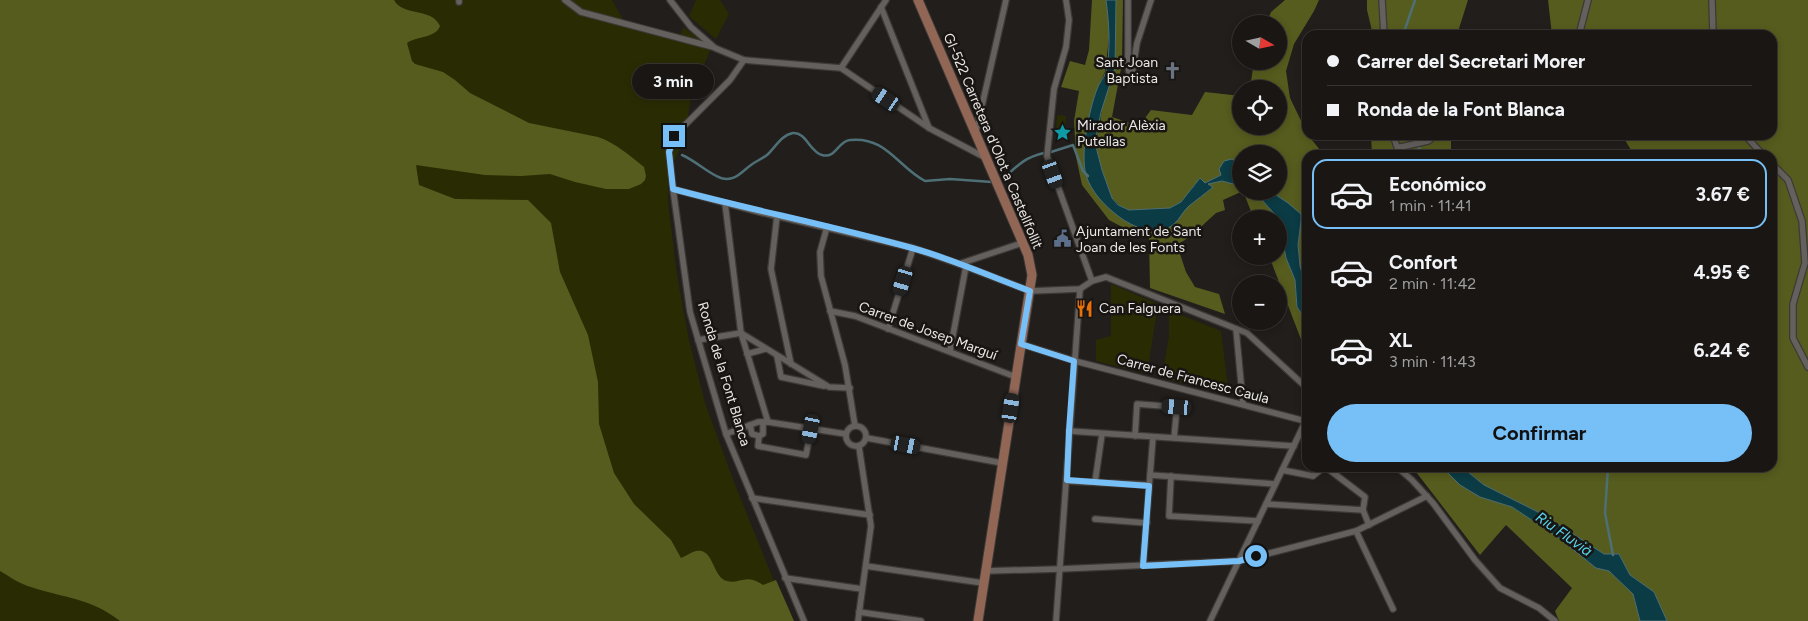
<!DOCTYPE html>
<html lang="es">
<meta charset="utf-8">
<style>
body{margin:0;font-family:Figtree,sans-serif;background:#262322;color:#f1f3f6;height:100vh;display:flex;flex-direction:column;font-size:19px;white-space:nowrap}
*{box-sizing:border-box;margin:0}
p{font-size:16px;color:#9f9fa0}
.icon{flex:none;width:28px;height:28px;fill:none;stroke:currentColor;stroke-width:2;stroke-linecap:round;stroke-linejoin:round}
.map{position:relative;flex:1;overflow:hidden}
.details{position:absolute;left:1302px;top:150px;width:475px;height:322px;display:flex;flex-direction:column;background:#191614;border-radius:15px;box-shadow:0 2px 8px #0003,0 0 0 1px #373534}
.details>*{flex:none}
.hud{position:absolute;left:1302px;top:30px;width:475px;height:110px;border-radius:15px;box-shadow:0 2px 8px #0003,0 0 0 1px #373534;display:grid;align-content:center;height:110px;padding:0 25px;background:#191614}
.needle{width:32px;rotate:99deg}
.buttons{position:absolute;left:1232px;top:15px;display:grid;gap:10px}
.buttons a{display:grid;place-items:center;width:55px;height:55px;border-radius:50%;background:#191614;box-shadow:0 2px 8px #0003,0 0 0 1px #373534;font-size:25px}
.end{position:absolute;width:22px;height:22px;margin:-11px;border:6px solid #77bff7;background:#111;box-shadow:0 0 0 2px #111}
.from{border-radius:50%}
.bubble{position:absolute;height:35px;border-radius:18px;background:#191614;box-shadow:0 2px 8px #0003,0 0 0 1px #373534;font-size:16px;font-weight:700;line-height:35px;text-align:center}
.car{position:absolute;width:15px;height:30px;margin:-15px -8px;border-radius:6px;box-shadow:0 0 4px 1px #0007;background:linear-gradient(#222 24%,#8ab4d8 0 40%,#222 0 76%,#8ab4d8 0 86%,#222 0)}
.hud b{display:flex;align-items:center;gap:18px;height:48px;font-size:19px}
.hud b+b{border-top:1px solid #373534}
.hud i{width:12px;height:12px;background:#f1f3f6}
ul{padding:9px 0 0;list-style:none}
li{display:flex;align-items:center;gap:15px;height:70px;margin:0 10px 8px;padding:0 15px;border:2px solid transparent;border-radius:15px}
li div{flex:1}
li b{display:block;font-size:19px}
li em{font-style:normal;font-weight:700}
li.active{border-color:#77bff7}
li>.icon{width:45px;height:45px;stroke-width:1.5}
.button{display:flex;gap:10px;margin-top:auto;padding:10px 25px}
.button a{flex:1;height:58px;border-radius:30px;background:#77bff7;color:#111;font-size:20px;font-weight:700;line-height:58px;text-align:center}
.map>svg:first-child{display:block}
.green{fill:#292c03}
.forest{fill:#565c1e}
.water{fill:#0b3b44;stroke:#4e6f75}
.lines{fill:none;stroke-linecap:round;stroke-linejoin:round}
.stream{stroke:#4e6f75;stroke-width:2.5}
.street-casing{stroke:#3c3937;stroke-width:8}
.secondary-casing{stroke:#3c3937;stroke-width:11}
.street{stroke:#64605d;stroke-width:5.5}
.secondary{stroke:#926655;stroke-width:9}
.route{stroke:#77bff7;stroke-width:6}
.labels{text-anchor:middle;dominant-baseline:central;stroke-width:5;stroke-linejoin:round;paint-order:stroke}
.poi-label{font-size:14px;fill:#eae8e6;stroke:#181512;text-anchor:start}
.street-label{font-size:14px;fill:#eae8e6;stroke:#181512}
.water-label{font-size:15px;font-style:italic;fill:#59d6ef;stroke:#181512}
</style>
<div class="map">
<svg width="1808" height="621" viewBox="0 0 1808 621">
<rect width="100%" height="100%" fill="#211e1b"/>
<g class="green">
<polygon points="0,0 612,0 624,21 681,34 683,27 711,48 691,97 684,141 672,165 668,182 668,201 677,275 689,340 705,403 734,482 790,621 0,621"/>
<polygon points="696,0 720,0 729,14 716,39 689,16"/>
<polygon points="1057,115 1066,116 1064,137 1056,137"/>
<polygon points="1111,284 1158,304 1147,374 1096,361 1096,340 1111,336"/>
<polygon points="1169,310 1221,331 1229,395 1162,378 1169,336"/>
</g>
<g class="forest">
<path d="M0 0H394C403 17 432 7 440 26 436 38 417 36 407 43L412 61 415 64 443 72 455 80 470 93 529 123 598 137C616 143 630 156 644 167L646 176 645 180 641 184 629 189H606L575 182 550 174 521 176 485 175 416 165 419 185 455 199 528 200 551 223 560 272 588 335 598 382 599 424 614 473 634 504 671 540 681 558C686 556 691 552 696 551 714 547 712 577 727 581 736 584 743 577 753 580 757 581 760 583 763 585L776 580 794 621H120C91 598 64 598 31 587 20 584 10 577 0 571Z"/>
<path d="M1092 0H1106L1110 29 1105 72 1097 89 1084 154 1123 219 1143 229 1161 231 1174 224 1187 207 1212 188 1207 184 1222 181 1239 185 1241 186V191C1258 191 1268 206 1278 219H1254L1243 191 1223 200 1225 210 1216 213 1191 236 1177 245 1186 272 1195 287 1219 294 1225 314 1150 288 1149 237 1137 235 1109 220 1082 185 1076 157 1074 121 1079 91 1061 87 1070 61 1085 65 1089 50Z"/>
<polygon points="1116,0 1123,0 1122,63 1112,117 1139,126 1151,110 1192,115 1205,92 1241,96 1241,126 1279,126 1279,89 1250,89 1254,61 1279,61 1279,24 1266,24 1271,12 1285,0 1319,0 1314,11 1294,44 1286,71 1290,98 1308,135 1324,155 1308,155 1307,290 1300,266 1298,245 1301,217 1288,203 1270,191 1279,191 1279,154 1241,154 1241,164 1236,160 1221,175 1205,183 1200,178 1181,202 1170,208 1129,210 1121,207 1112,198 1102,170 1095,143 1100,124"/>
<polygon points="1367,0 1468,0 1457,35 1373,35 1367,10"/>
<polygon points="1548,0 1808,0 1808,621 1667,621 1654,592 1630,575 1619,554 1604,554 1542,514 1484,485 1463,468 1772,468 1772,155 1634,155 1622,135 1772,135 1772,35 1552,35"/>
<polygon points="1371,135 1451,135 1451,155 1372,155"/>
<polygon points="1279,220 1286,258 1295,280 1297,307 1307,322 1307,355 1269,256 1279,256"/>
<polygon points="1413,468 1443,468 1460,485 1480,497 1512,507 1559,538 1596,568 1609,571 1633,594 1640,621 1559,621 1555,611 1572,588 1506,525 1480,555"/>
</g>
<g class="water">
<path d="M1106 0H1116L1115 68 1101 112 1095 143 1102 170 1112 198 1118 205 1129 210 1170 208 1181 202 1200 178 1205 183 1221 175 1219 169 1224 161 1232 159 1241 164V186L1222 181 1208 184 1213 187C1205 194 1196 200 1189 206 1183 211 1180 219 1174 224 1158 238 1134 228 1118 216 1105 206 1091 192 1086 175 1080 153 1089 110 1097 89 1099 83 1104 78 1106 72 1111 50 1109 22 1106 0Z"/>
<polygon points="1249,191 1270,191 1288,203 1301,214 1301,221 1298,245 1300,266 1307,290 1307,322 1297,307 1295,280 1286,258 1279,219 1262,200"/>
<polygon points="1443,468 1463,468 1484,485 1542,514 1604,554 1619,554 1630,575 1654,592 1667,621 1640,621 1633,594 1609,571 1596,568 1559,538 1512,507 1480,497 1460,485"/>
</g>
<g class="lines">
<g class="stream">
<polyline points="1403,35 1415,0"/>
<polyline points="1414,135 1422,155"/>
<polyline points="1051,152 1073,145 1083,171 1088,176"/>
<path d="M682 155C696 161 709 174 721 178 735 182 741 172 751 165 756 161 762 159 767 155 775 148 781 135 793 133 806 132 810 152 822 155 836 159 838 141 850 140 886 136 898 167 925 181L950 179 992 182"/>
<path d="M1003 179C1017 166 1025 157 1044 153"/>
<polyline points="1608,468 1605,513 1613,555"/>
</g>
<defs>
<g id="street">
<polyline points="565,0 581,12 713,47"/>
<polyline points="670,0 691,27 715,48 744,60 841,68 929,128 986,158"/>
<polyline points="1066,0 1069,20 1066,47 1054,89 1047,156 1092,281"/>
<polyline points="1128,0 1128,66 1130,78"/>
<polyline points="1382,0 1384,35"/>
<polyline points="1712,0 1713,35"/>
<polyline points="459,2 459,0"/>
<polyline points="881,7 929,128"/>
<polyline points="1579,35 1588,0"/>
<polyline points="744,60 730,80 674,136 669,152 673,189 690,312 726,434 804,621"/>
<polyline points="841,68 886,0"/>
<polyline points="1131,81 1137,43 1151,0"/>
<polyline points="976,132 1006,0"/>
<polyline points="1393,135 1397,147 1401,147 1428,141 1432,138 1434,135"/>
<polyline points="1745,135 1763,155"/>
<polyline points="1772,164 1788,180 1802,221 1805,263 1793,304 1793,338 1808,367"/>
<polyline points="673,189 759,212 913,248 959,264 1030,291 1080,289 1092,281 1106,277 1247,333 1308,389"/>
<polyline points="725,203 741,333 768,422"/>
<polyline points="777,216 771,269 791,364"/>
<polyline points="827,227 820,252 821,276 845,365 855,426"/>
<polyline points="959,264 1022,243"/>
<polyline points="830,311 855,316 1016,377"/>
<polyline points="888,329 913,248"/>
<polyline points="1236,329 1243,404"/>
<polyline points="698,340 741,333 829,387 850,388"/>
<polyline points="1021,344 1075,361 1305,421"/>
<polyline points="950,351 966,266"/>
<polyline points="747,354 765,349"/>
<polyline points="777,356 781,377 824,386"/>
<polyline points="750,425 752,434 759,436 763,434 763,422"/>
<circle cx="856" cy="436" r="10"/>
<polyline points="1069,431 1174,438 1177,407 1137,404 1135,436"/>
<polyline points="726,434 758,422 768,422 846,434"/>
<polyline points="759,436 758,446 806,455 811,429"/>
<polyline points="867,438 1002,463"/>
<polyline points="1174,438 1294,446"/>
<polyline points="1398,468 1412,480 1433,503 1475,560 1500,588 1539,608 1555,621"/>
<polyline points="1282,470 1313,476 1323,468"/>
<polyline points="1150,475 1274,484"/>
<polyline points="1171,476 1169,516 1258,521"/>
<polyline points="1067,481 1149,485"/>
<polyline points="1095,482 1102,434"/>
<polyline points="752,498 870,515"/>
<polyline points="1266,504 1363,510 1365,497 1327,468"/>
<polyline points="1363,510 1369,525"/>
<polyline points="1095,519 1147,523"/>
<polyline points="1356,531 1393,609"/>
<polyline points="1143,565 1153,437"/>
<polyline points="866,566 983,583"/>
<polyline points="985,571 1060,569 1239,561 1356,531 1427,496"/>
<polyline points="785,578 862,589"/>
<polyline points="859,612 921,621"/>
<polyline points="858,621 871,526 859,447"/>
<polyline points="1056,621 1080,289"/>
<polyline points="1210,621 1308,416"/>
</g>
<polyline id="secondary" points="918,0 1028,255 1032,275 978,621"/>
</defs>
<use href="#street" class="street-casing"/>
<use href="#secondary" class="secondary-casing"/>
<use href="#street" class="street"/>
<use href="#secondary" class="secondary"/>
</g>
<g class="lines">
<path class="route" d="M674 136 669 152 673 189C752 210 833 226 912 248 953 259 991 277 1030 291L1021 344 1074 361 1069 431 1067 480 1149 486 1143 566 1239 561 1256 556"/>
</g>
<defs>
<symbol id="church-bare" viewBox="-9 -9 18 18"><path d="M-1.2-6h2.4v3.5h3.3v2.4h-3.3V6h-2.4V-.1h-3.3v-2.4h3.3Z" fill="#6b7280" stroke="#181512" stroke-width="2.5" paint-order="stroke"/></symbol>
<symbol id="sight-bare" viewBox="-9 -9 18 18"><path d="M0-6L1.8-2.2L6-1.7L2.9 1.2L3.7 5.4L0 3.3L-3.7 5.4L-2.9 1.2L-6-1.7L-1.8-2.2Z" fill="#0f9aa8" stroke="#181512" stroke-width="2.5" paint-order="stroke"/></symbol>
<symbol id="civic-bare" viewBox="-9 -9 18 18"><path d="M-.6-6.5H3V-4.5H.6V-3L4-1V1h2V6H-6V1h2V-1L-.6-3ZM-1.2 2.5V6h2.4V2.5Z" fill="#5c6f8a" stroke="#181512" stroke-width="2.5" paint-order="stroke"/></symbol>
<symbol id="restaurant-bare" viewBox="-9 -9 18 18"><path d="M-5-6h1v4h1v-4h1v4h1v-4h1v5L-1.5 .5V6h-2V.5L-5-1ZM5-6V6H3V1.5H1.5Q1.5-4 5-6Z" fill="#e8710a" stroke="#181512" stroke-width="2.5" paint-order="stroke"/></symbol>
</defs>
<g fill-rule="evenodd">
<use href="#church-bare" x="1160" y="58" width="25" height="25"/>
<use href="#sight-bare" x="1050" y="120" width="25" height="25"/>
<use href="#civic-bare" x="1050" y="226" width="25" height="25"/>
<use href="#restaurant-bare" x="1072" y="296" width="25" height="25"/>
</g>
<g class="labels">
<g class="poi-label">
<text x="1158" y="62" text-anchor="end">Sant Joan<tspan x="1158" dy="16">Baptista</tspan></text>
<text x="1077" y="125">Mirador Alèxia<tspan x="1077" dy="16">Putellas</tspan></text>
<text x="1076" y="231">Ajuntament de Sant<tspan x="1076" dy="16">Joan de les Fonts</tspan></text>
<text x="1099" y="308">Can Falguera</text>
</g>
<g class="street-label">
<text transform="translate(993 141) rotate(67)">GI-522 Carretera d'Olot a Castellfollit</text>
<text transform="translate(928 331) rotate(20)">Carrer de Josep Marguí</text>
<text transform="translate(724 374) rotate(73)">Ronda de la Font Blanca</text>
<text transform="translate(1193 379) rotate(15)">Carrer de Francesc Caula</text>
</g>
<g class="water-label">
<text transform="translate(1564 534) rotate(35)">Riu Fluvià</text>
</g>
</g>
</svg>
<div class="buttons">
<a><svg class="needle" viewBox="-14 -14 28 28"><path d="M0-13l5 13h-10z" fill="#e53935"/><path d="M0 13l5-13h-10z" fill="#9f9fa0"/></svg></a>
<a><svg class="icon" aria-label="locate" viewBox="0 0 24 24"><circle cx="12" cy="12" r="6"/><path d="M12 2v4M12 18v4M2 12h4M18 12h4"/></svg></a>
<a><svg class="icon" aria-label="layers" viewBox="0 0 24 24"><path d="M12 4l9 5-9 5-9-5zM3 14l9 5 9-5"/></svg></a>
<a>+</a>
<a>−</a>
</div>
<i class="end from" style="left:1256px;top:556px"></i>
<i class="end" style="left:674px;top:136px"></i>
<div class="bubble" style="left:632px;top:64px;width:82px">3 min</div>
<i class="car" style="left:886px;top:99px;rotate:304deg"></i>
<i class="car" style="left:1053px;top:174px;rotate:160deg"></i>
<i class="car" style="left:903px;top:281px;rotate:197deg"></i>
<i class="car" style="left:1177px;top:407px;rotate:274deg"></i>
<i class="car" style="left:1011px;top:408px;rotate:9deg"></i>
<i class="car" style="left:811px;top:429px;rotate:191deg"></i>
<i class="car" style="left:906px;top:445px;rotate:101deg"></i>
<div class="hud">
<b><i class="from"></i>Carrer del Secretari Morer</b>
<b><i></i>Ronda de la Font Blanca</b>
</div>
<section class="details">
<ul>
<li class="active"><svg class="icon" aria-label="car" viewBox="0 0 24 24"><path d="M5 17H2v-5l4-1 3-4h7l3 4 3 1v5h-3M9 17h6M6 11h13"/><circle cx="7" cy="17" r="2"/><circle cx="17" cy="17" r="2"/></svg><div><b>Económico</b><p>1 min · 11:41</p></div><em>3.67 €</em></li>
<li><svg class="icon" aria-label="car" viewBox="0 0 24 24"><path d="M5 17H2v-5l4-1 3-4h7l3 4 3 1v5h-3M9 17h6M6 11h13"/><circle cx="7" cy="17" r="2"/><circle cx="17" cy="17" r="2"/></svg><div><b>Confort</b><p>2 min · 11:42</p></div><em>4.95 €</em></li>
<li><svg class="icon" aria-label="car" viewBox="0 0 24 24"><path d="M5 17H2v-5l4-1 3-4h7l3 4 3 1v5h-3M9 17h6M6 11h13"/><circle cx="7" cy="17" r="2"/><circle cx="17" cy="17" r="2"/></svg><div><b>XL</b><p>3 min · 11:43</p></div><em>6.24 €</em></li>
</ul>
<div class="button"><a>Confirmar</a></div>
</section>
</div>
